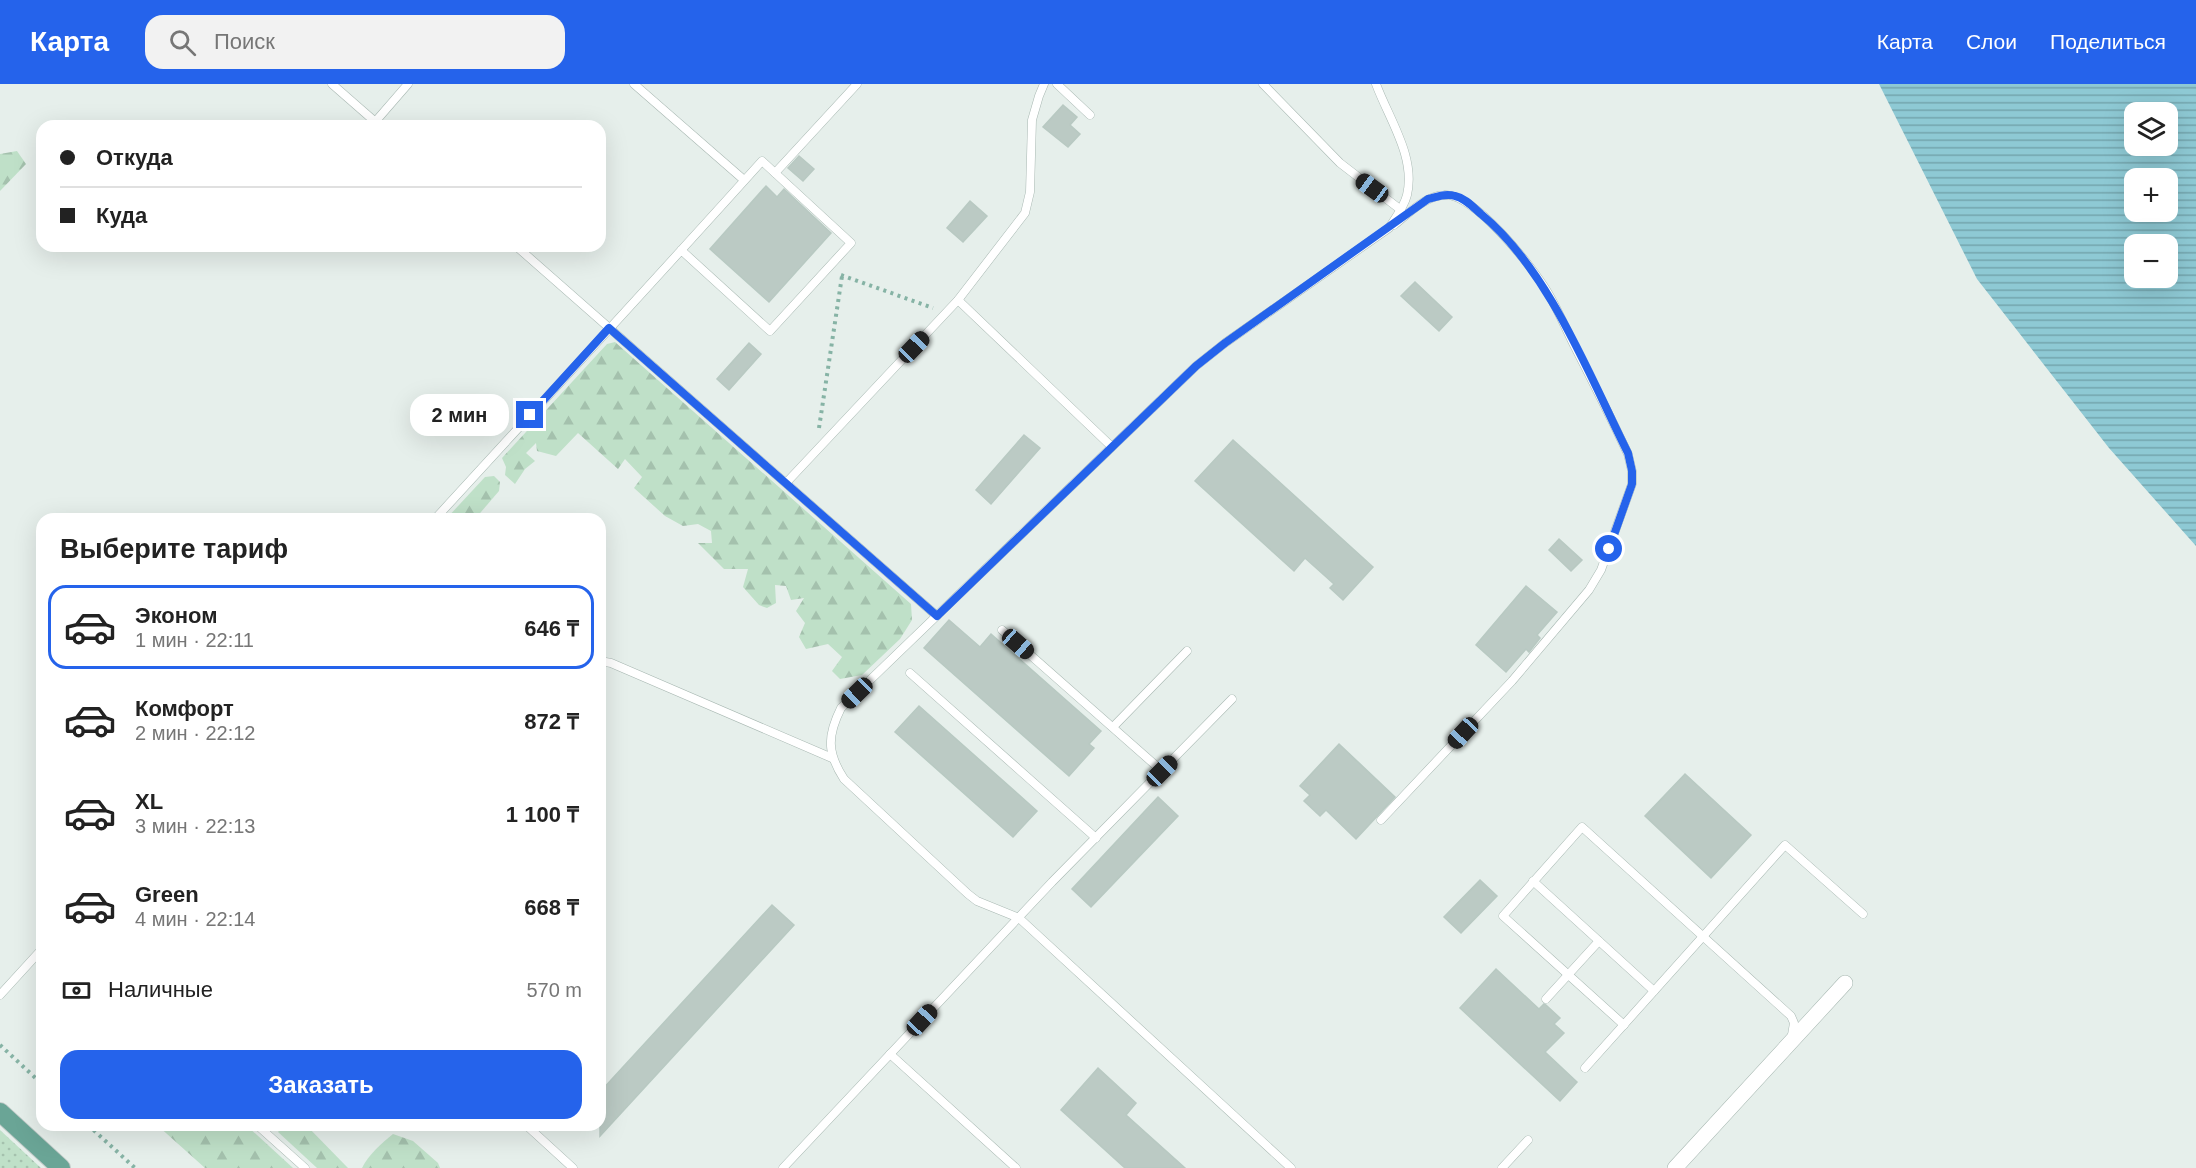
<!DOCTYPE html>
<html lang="ru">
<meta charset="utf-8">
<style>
body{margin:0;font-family:Arial,sans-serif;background:#f2f2f2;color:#222;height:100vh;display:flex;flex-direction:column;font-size:22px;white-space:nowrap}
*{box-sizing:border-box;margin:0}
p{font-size:20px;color:#767676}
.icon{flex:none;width:33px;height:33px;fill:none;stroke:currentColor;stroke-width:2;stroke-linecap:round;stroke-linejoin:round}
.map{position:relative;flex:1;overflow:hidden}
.panel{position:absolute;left:36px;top:429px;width:570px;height:618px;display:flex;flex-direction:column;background:#fff;border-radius:18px;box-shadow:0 6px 24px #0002}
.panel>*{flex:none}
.banner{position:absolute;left:36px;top:36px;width:570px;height:132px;border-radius:18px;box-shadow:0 6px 24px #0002;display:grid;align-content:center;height:132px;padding:0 24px;background:#fff}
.tools{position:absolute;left:2124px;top:18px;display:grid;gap:12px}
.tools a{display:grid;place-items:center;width:54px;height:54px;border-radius:12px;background:#fff;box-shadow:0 6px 24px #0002;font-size:30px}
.end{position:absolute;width:27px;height:27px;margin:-14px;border:8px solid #2563eb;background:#fff;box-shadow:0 0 0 3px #fff}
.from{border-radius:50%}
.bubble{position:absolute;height:42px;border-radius:18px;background:#fff;box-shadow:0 6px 24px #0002;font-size:20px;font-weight:700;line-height:42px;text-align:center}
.car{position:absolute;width:18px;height:36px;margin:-18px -9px;border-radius:8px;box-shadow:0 0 4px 2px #0007;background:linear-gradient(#222 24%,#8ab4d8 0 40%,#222 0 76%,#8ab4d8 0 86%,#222 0)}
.banner b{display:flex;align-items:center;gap:21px;height:57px;font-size:22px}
.banner b+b{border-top:2px solid #e0e0e0}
.banner i{width:15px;height:15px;background:#222}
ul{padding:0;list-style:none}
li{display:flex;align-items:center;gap:18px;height:84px;margin:0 12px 9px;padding:0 12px;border:3px solid transparent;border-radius:18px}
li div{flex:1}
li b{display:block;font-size:22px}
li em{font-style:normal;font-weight:700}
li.current{border-color:#2563eb}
li>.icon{width:54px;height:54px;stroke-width:1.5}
h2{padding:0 24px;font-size:27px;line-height:72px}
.pay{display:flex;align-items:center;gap:15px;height:66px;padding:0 24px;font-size:22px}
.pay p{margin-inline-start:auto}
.button{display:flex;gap:12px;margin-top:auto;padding:12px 24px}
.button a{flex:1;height:69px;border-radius:18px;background:#2563eb;color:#fff;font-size:24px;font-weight:700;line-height:69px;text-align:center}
header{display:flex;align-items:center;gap:36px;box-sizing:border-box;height:84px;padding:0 30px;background:#2563eb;color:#fff}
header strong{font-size:28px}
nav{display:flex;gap:33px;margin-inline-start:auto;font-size:21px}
.search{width:420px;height:54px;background:#f2f2f2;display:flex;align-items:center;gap:15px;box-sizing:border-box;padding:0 21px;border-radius:18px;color:#767676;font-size:22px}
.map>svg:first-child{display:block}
.grass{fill:url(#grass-dots)}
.forest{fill:url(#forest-firs)}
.water{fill:url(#water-rules);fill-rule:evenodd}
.building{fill:#bbcac4;stroke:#b8c9c2;stroke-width:1.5}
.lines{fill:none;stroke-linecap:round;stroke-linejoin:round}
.lane-casing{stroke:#a8b8b2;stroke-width:9}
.street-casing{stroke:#a8b8b2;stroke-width:16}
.primary-casing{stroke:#c2cac8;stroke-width:20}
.path{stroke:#86b3a5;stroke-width:4;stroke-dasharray:3 4.5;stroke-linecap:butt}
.lane{stroke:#fff;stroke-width:8}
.street{stroke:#fff;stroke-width:15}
.primary{stroke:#6aa596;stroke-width:18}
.route{stroke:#2563eb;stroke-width:8}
</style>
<header>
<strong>Карта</strong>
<div class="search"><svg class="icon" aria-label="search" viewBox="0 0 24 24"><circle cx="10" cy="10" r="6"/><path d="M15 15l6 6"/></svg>Поиск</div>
<nav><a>Карта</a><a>Слои</a><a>Поделиться</a></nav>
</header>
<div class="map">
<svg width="2196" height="1084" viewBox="0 0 2196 1084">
<defs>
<pattern id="grass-dots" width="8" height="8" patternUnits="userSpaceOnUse" patternTransform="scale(1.5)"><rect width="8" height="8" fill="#bfe0c8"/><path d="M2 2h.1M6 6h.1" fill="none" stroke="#a4c1ad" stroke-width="1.8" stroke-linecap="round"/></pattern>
<pattern id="forest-firs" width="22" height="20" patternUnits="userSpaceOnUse" patternTransform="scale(1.5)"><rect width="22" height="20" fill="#bfe0c8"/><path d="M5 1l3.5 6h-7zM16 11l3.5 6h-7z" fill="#a4c1ad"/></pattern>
<pattern id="water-rules" width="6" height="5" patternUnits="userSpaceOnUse" patternTransform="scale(1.5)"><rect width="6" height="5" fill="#8ec9d4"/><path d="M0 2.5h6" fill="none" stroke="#74a5ad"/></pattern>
</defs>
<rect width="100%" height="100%" fill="#e6efeb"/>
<polygon class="grass" points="0,1046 41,1084 0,1084"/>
<g class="forest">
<polygon points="17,67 26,80 0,107 0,70"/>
<polygon points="615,258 911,520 912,536 900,555 862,591 840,595 832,587 842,573 828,560 806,565 799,553 805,539 796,527 804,514 791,516 786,502 775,501 776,519 767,524 759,521 743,503 748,485 724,485 698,459 712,459 711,447 698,440 683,442 665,432 634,404 642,393 625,375 618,385 578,349 556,372 537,367 536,359 526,369 535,377 525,385 515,400 505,391 506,383 502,374 607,260"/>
<polygon points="494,392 500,398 499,407 475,435 446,435 485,393"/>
<polygon points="157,1041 246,1041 293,1084 205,1084"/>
<polygon points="284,1041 306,1041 348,1084 317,1084 278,1048"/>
<path d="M393 1050 413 1057 438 1079 440 1084H362C368 1071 382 1059 393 1050Z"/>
</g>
<path class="water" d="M1879 0H2196V462L2109 364 1977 195ZM2134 28H2168V62H2134ZM2134 94H2168V128H2134ZM2134 160H2168V194H2134Z"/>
<g class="building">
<polygon points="1063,21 1077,33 1070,41 1080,50 1068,63 1043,43"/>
<polygon points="799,72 814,85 803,97 788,84"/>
<polygon points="766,102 777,113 784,105 831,149 769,218 710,165"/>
<polygon points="970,117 987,132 963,158 947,144"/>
<polygon points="1415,198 1452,233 1439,247 1401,212"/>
<polygon points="749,259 761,270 729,306 717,295"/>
<polygon points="1024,351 1040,364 991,420 976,406"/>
<polygon points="1233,356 1373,483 1343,516 1330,504 1334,500 1305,474 1294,487 1195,397"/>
<polygon points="1559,455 1582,476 1571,487 1549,466"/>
<polygon points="1526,502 1557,528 1537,551 1540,554 1529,568 1526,565 1506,588 1476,561"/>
<polygon points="949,536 980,563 991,550 1101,647 1089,660 1094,664 1069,692 924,564"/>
<polygon points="919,622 1037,727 1013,753 895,648"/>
<polygon points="1339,660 1395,713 1356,755 1326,726 1320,732 1304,717 1310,711 1300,702"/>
<polygon points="1685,690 1751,751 1711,794 1645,732"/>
<polygon points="1158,713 1178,732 1091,823 1072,805"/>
<polygon points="1480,796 1497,812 1461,849 1444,833"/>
<polygon points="772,821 794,841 600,1052 600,1008"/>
<polygon points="1496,885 1539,925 1544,920 1546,921 1560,934 1554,940 1564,949 1545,968 1577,998 1560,1017 1460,924"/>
<polygon points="1098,984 1136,1019 1126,1031 1185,1084 1125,1084 1061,1026"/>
</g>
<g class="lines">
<defs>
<g id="lane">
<polyline points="332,0 380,42"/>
<polyline points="634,0 744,96"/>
<polyline points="1057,0 1090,31"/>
<polyline points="1263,0 1340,79 1401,126"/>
<polyline points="375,38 408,0"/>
<polyline points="775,89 857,0"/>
<polyline points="516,162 937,532"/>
<polyline points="958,216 1112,363"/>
<polyline points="786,399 958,216 1025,129 1030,108 1032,36 1039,12 1044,0"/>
<path d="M435 435C544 316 654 197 762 77L851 159 770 247 681 166"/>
<polyline points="1002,546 1162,687"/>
<polyline points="600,577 611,579 832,674"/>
<polyline points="910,589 1096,754"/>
<polyline points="1113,643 1187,567"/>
<path d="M1381 736 1512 597 1589 506 1601 486 1632 400V387L1628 370C1611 334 1593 298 1575 263 1566 245 1558 226 1548 209 1534 185 1474 108 1444 111 1425 112 1408 130 1394 141"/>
<polyline points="1533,797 1654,907"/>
<polyline points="0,911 42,865"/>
<polyline points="1546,915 1599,857"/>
<polyline points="1624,941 1503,832 1582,743 1791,932 1794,939 1792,951"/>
<polyline points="890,970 1016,1084"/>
<polyline points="1585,984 1785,761 1863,830"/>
<polyline points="257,1041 305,1084"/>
<polyline points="526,1041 573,1084"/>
<polyline points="783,1084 1052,798 1232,615"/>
<path d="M1291 1084 1019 834 977 817 968 810 844 695C827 669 827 652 841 624L1196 282 1225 259 1389 144C1396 133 1404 123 1407 111 1416 73 1389 35 1376 0"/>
<polyline points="1502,1084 1528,1056"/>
</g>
<polyline id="street" points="1675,1084 1845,899"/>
<polyline id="primary" points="0,1028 61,1084"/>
</defs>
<use href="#lane" class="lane-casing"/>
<use href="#street" class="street-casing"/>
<use href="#primary" class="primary-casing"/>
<g class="path">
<polyline points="841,191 933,224"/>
<polyline points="819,344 842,192"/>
<polyline points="0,961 42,1000"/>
<polyline points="88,1041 135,1084"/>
</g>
<use href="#lane" class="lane"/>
<use href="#street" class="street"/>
<use href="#primary" class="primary"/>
</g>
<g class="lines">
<path class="route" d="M530 331 609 244 937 532 1196 282 1225 259 1428 115C1437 113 1445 109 1455 112 1465 114 1473 123 1481 130 1549 186 1589 291 1628 369L1632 387V400L1609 465"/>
</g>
</svg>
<div class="tools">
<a><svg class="icon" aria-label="layers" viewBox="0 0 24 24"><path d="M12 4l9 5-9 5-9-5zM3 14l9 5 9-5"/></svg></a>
<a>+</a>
<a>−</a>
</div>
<i class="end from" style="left:1609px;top:465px"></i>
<i class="end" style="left:530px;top:331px"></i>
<div class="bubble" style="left:410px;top:310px;width:99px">2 мин</div>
<i class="car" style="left:1372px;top:104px;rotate:306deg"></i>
<i class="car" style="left:914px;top:263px;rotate:44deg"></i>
<i class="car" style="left:1018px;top:560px;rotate:131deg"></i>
<i class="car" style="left:857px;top:609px;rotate:226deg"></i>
<i class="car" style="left:1463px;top:649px;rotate:223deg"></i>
<i class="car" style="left:1162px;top:687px;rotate:45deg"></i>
<i class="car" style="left:922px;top:936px;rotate:43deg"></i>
<div class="banner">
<b><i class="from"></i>Откуда</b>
<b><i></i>Куда</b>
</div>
<section class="panel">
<h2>Выберите тариф</h2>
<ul>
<li class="current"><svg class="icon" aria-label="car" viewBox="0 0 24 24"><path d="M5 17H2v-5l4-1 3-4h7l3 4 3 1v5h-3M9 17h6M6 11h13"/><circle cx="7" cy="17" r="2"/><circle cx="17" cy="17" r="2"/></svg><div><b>Эконом</b><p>1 мин · 22:11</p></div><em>646 ₸</em></li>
<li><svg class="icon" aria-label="car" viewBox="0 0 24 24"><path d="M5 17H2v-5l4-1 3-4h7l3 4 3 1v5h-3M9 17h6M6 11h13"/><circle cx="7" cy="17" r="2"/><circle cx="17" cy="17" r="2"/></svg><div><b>Комфорт</b><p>2 мин · 22:12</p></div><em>872 ₸</em></li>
<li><svg class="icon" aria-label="car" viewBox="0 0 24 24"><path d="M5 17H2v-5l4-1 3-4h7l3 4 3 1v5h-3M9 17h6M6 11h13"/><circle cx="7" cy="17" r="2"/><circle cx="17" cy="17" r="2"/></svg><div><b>XL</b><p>3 мин · 22:13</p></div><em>1 100 ₸</em></li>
<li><svg class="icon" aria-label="car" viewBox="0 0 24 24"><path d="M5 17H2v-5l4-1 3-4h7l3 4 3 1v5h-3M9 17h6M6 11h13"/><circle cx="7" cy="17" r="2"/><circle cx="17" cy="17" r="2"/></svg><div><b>Green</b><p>4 мин · 22:14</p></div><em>668 ₸</em></li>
</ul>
<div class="pay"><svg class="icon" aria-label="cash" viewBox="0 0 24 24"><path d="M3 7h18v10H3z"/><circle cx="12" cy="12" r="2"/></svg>Наличные<p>570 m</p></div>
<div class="button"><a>Заказать</a></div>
</section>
</div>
